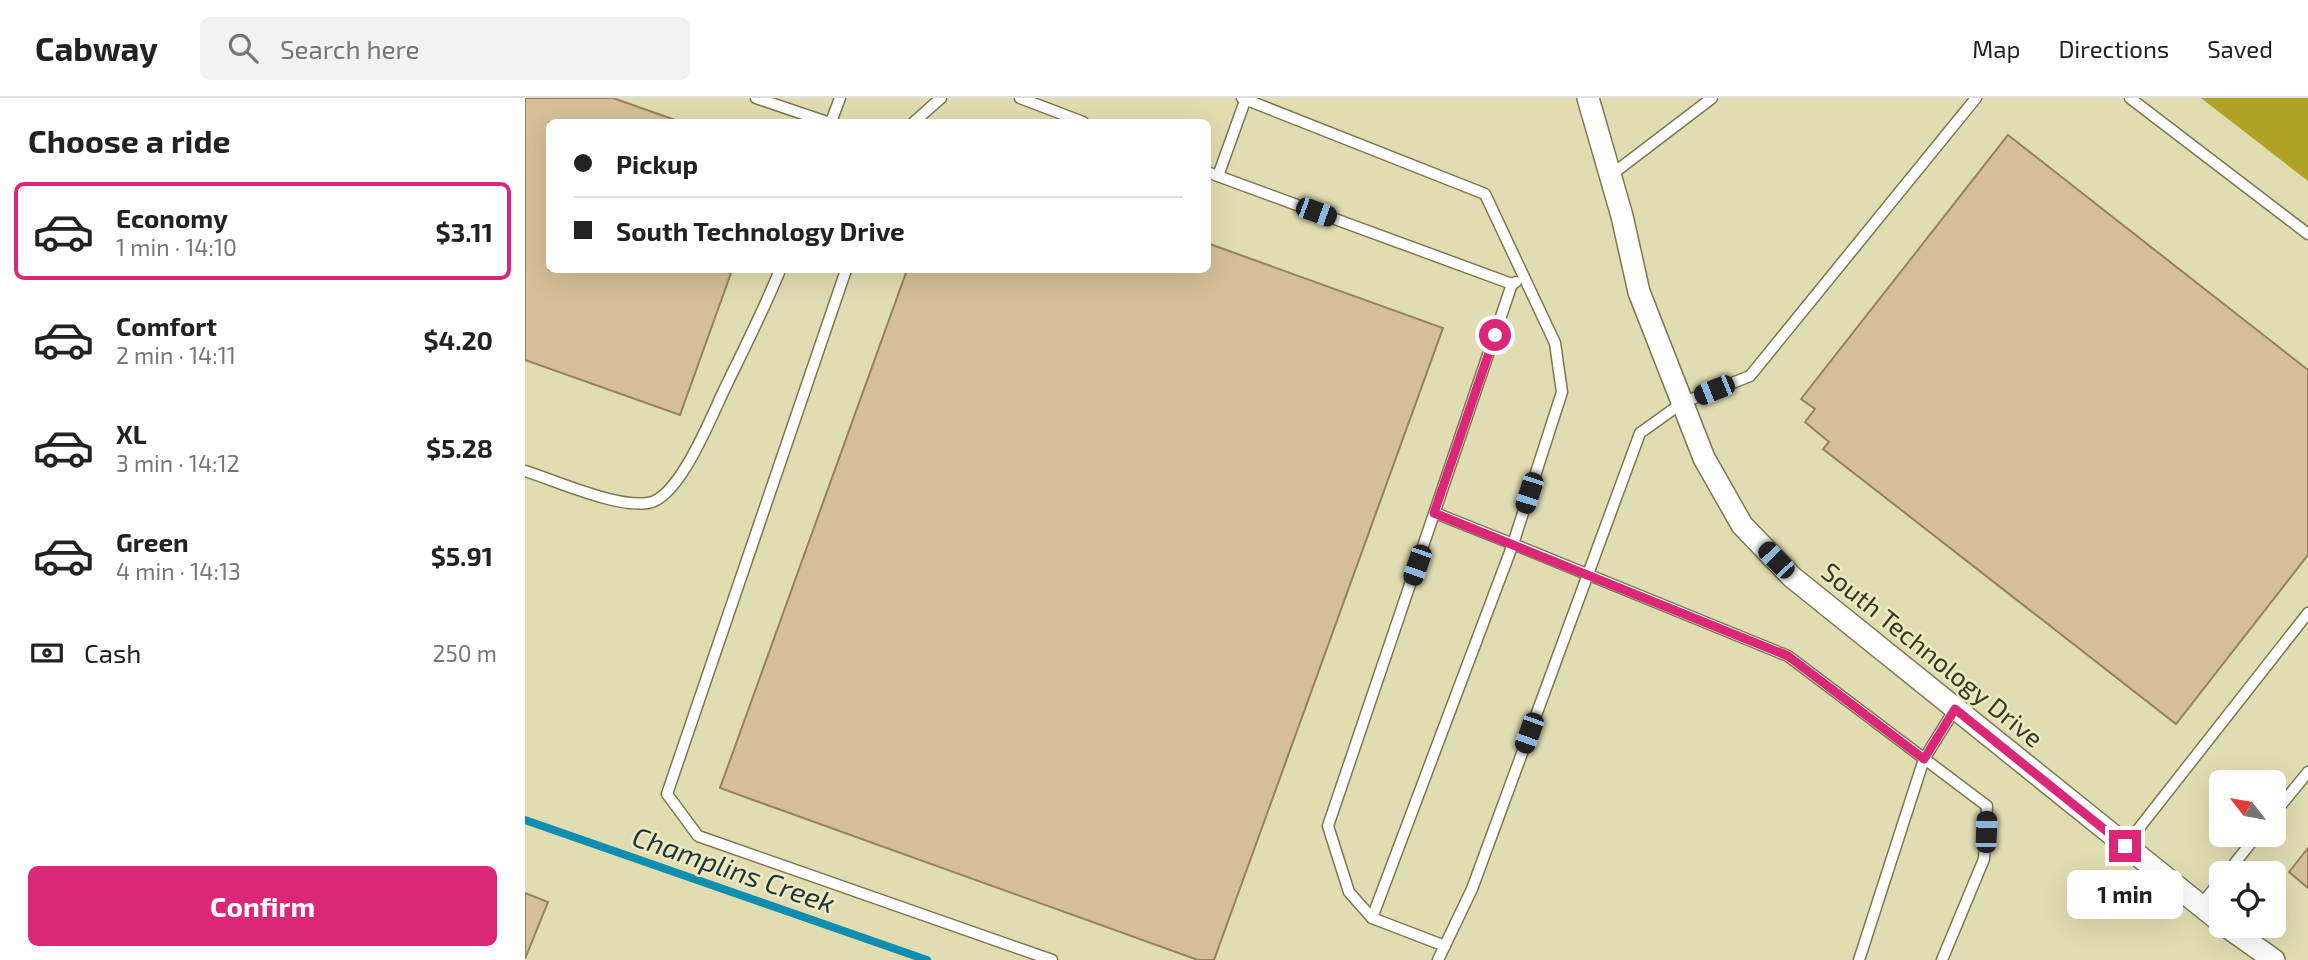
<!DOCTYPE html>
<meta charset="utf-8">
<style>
body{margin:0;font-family:"Exo 2",sans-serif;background:#f2f2f2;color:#222;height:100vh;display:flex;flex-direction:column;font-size:26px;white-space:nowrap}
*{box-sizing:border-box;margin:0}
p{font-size:23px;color:#767676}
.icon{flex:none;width:38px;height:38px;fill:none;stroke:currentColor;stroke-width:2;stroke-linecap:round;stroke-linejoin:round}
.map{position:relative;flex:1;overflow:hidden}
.details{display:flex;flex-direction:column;background:#fff;width:525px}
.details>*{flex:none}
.top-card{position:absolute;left:21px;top:21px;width:665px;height:154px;border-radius:10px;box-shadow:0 7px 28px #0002;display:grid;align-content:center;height:154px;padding:0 28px;background:#fff}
.needle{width:46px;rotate:301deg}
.controls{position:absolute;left:1684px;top:672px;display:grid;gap:14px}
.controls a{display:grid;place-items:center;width:77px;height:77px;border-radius:10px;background:#fff;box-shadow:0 7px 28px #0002;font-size:35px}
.end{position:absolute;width:32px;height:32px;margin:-16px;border:9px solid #db2777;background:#fff;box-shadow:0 0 0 4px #fff}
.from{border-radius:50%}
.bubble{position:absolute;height:49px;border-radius:10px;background:#fff;box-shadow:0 7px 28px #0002;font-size:23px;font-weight:700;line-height:49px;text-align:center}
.car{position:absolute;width:21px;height:42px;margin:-21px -10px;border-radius:9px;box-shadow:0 0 5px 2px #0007;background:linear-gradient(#222 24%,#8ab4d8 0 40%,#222 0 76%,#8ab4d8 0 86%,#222 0)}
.top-card b{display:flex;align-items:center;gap:24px;height:66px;font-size:26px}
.top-card b+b{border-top:2px solid #e0e0e0}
.top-card i{width:18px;height:18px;background:#222}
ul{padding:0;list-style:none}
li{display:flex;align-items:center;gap:21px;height:98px;margin:0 14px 10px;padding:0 14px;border:4px solid transparent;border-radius:10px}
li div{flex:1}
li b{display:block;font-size:26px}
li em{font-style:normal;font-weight:700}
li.current{border-color:#db2777}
li>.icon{width:63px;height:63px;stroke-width:1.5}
h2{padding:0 28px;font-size:32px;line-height:84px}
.pay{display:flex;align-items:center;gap:18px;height:77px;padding:0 28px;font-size:26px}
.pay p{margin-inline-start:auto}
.action{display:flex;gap:14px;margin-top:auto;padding:14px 28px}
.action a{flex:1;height:80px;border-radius:10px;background:#db2777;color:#fff;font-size:28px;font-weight:700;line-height:80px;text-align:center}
header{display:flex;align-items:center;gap:42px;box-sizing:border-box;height:98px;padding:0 35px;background:#fff;border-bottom:2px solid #e0e0e0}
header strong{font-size:33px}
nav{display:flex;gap:38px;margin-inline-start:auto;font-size:24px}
.search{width:490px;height:63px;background:#f2f2f2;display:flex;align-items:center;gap:18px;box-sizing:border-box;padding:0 24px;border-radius:10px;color:#767676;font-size:26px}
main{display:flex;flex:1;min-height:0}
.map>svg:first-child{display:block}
.forest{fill:#afa227}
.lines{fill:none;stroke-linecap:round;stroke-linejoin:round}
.stream{stroke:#118eaf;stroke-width:8}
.building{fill:#d4bf99;stroke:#95815d;stroke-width:2}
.lane-casing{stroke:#7c7750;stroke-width:13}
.street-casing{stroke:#7c7750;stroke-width:24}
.lane{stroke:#fff;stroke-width:10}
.street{stroke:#fff;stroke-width:21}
.route{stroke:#db2777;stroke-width:9}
.labels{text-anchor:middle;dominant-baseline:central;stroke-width:5;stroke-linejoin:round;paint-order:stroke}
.street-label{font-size:26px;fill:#383726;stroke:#eeeabf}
.water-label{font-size:28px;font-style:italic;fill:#1c343c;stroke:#eeeabf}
</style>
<header>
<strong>Cabway</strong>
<div class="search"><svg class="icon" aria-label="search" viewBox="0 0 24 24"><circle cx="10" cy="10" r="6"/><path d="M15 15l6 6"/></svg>Search here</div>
<nav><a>Map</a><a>Directions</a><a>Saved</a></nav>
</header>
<main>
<section class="details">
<h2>Choose a ride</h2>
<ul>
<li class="current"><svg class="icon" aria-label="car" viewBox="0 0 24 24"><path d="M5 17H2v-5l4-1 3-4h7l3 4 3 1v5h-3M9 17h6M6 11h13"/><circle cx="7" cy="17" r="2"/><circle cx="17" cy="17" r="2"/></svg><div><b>Economy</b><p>1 min · 14:10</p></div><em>$3.11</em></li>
<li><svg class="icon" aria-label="car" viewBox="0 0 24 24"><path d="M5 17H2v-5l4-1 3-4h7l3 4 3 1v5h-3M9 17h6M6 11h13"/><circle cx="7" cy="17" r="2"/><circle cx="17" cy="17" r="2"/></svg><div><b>Comfort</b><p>2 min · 14:11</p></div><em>$4.20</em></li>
<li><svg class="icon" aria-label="car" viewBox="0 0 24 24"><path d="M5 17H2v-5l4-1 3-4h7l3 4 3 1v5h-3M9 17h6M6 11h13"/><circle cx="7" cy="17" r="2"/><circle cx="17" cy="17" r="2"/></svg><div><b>XL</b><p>3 min · 14:12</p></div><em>$5.28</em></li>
<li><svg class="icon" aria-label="car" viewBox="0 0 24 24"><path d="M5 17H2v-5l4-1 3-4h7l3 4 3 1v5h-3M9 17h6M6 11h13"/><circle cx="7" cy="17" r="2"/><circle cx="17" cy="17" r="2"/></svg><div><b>Green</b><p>4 min · 14:13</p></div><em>$5.91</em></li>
</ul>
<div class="pay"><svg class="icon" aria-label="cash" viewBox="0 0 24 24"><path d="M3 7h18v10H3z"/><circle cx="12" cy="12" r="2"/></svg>Cash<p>250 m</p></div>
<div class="action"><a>Confirm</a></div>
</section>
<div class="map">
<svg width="1783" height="862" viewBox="0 0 1783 862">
<rect width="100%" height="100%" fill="#e1ddb2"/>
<polygon class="forest" points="1676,0 1783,0 1783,83"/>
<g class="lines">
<polyline class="stream" points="0,722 402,862"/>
</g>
<g class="building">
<polygon points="0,0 88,0 156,24 24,24 24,172 198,172 206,175 155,317 0,262"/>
<polygon points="1483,37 1783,272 1783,457 1651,626 1298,351 1304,344 1280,324 1290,311 1276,301"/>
<polygon points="682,145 918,230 689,862 673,862 195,690 382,172 682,172"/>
<polygon points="1783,750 1783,790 1764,774"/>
<polygon points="0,795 23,804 0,861"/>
</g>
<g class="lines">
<defs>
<g id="lane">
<polyline points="231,0 302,24"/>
<polyline points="495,0 558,24"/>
<polyline points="717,0 960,96 1030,245 1037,294 988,446 1263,558 1462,708 1459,761 1417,862"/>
<polyline points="1605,0 1783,136"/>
<polyline points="306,24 315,0"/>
<polyline points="389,24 416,0"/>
<polyline points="682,74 987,186 991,184"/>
<polyline points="1086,77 1187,0"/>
<polyline points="693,78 721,0"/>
<polyline points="321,172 142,696 173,738 527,862"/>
<path d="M0 373C32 383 91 410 123 405 155 401 188 314 201 288 220 249 239 211 255 172"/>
<polyline points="910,415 988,446 847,820 920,848"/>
<polyline points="1748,717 1783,674"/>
<polyline points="1600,748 1783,515"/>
<polyline points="1702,775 1732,737"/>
<polyline points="1675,808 1696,782"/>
<polyline points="847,820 824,794 803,728 987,186"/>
<polyline points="913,862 947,791 1115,335 1157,305 1225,278 1451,0"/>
<polyline points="1334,862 1399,661 1430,611"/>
</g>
<g id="street">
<polyline points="1063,0 1097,118 1114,194 1179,360 1217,427 1267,479 1696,824"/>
<polyline points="1701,828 1749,862"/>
</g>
</defs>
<use href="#lane" class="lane-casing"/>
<use href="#street" class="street-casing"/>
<use href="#lane" class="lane"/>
<use href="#street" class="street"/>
</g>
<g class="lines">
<polyline class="route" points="970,237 909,415 1263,558 1399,661 1430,611 1600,748"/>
</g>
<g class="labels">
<g class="street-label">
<text transform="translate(1408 556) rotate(39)">South Technology Drive</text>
</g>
<g class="water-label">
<text transform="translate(209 771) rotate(19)">Champlins Creek</text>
</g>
</g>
</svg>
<div class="controls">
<a><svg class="needle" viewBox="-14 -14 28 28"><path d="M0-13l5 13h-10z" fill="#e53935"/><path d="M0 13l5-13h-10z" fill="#767676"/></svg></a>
<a><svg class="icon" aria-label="locate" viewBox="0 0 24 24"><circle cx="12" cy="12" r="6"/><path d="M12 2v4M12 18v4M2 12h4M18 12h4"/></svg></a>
</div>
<i class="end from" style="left:970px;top:237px"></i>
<i class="end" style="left:1600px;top:748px"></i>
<div class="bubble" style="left:1542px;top:772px;width:116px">1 min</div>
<i class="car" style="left:791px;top:114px;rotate:110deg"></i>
<i class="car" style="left:1189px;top:292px;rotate:248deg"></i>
<i class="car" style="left:1004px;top:395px;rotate:198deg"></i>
<i class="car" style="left:1251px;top:462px;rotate:316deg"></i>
<i class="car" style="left:892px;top:467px;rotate:199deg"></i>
<i class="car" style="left:1004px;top:635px;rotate:200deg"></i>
<i class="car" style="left:1461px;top:734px;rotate:2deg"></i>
<div class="top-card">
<b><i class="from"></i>Pickup</b>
<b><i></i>South Technology Drive</b>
</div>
</div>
</main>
